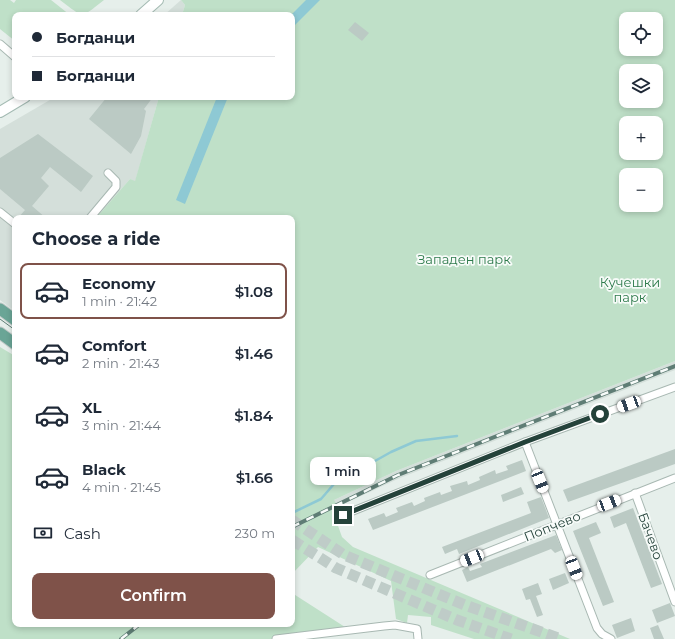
<!DOCTYPE html>
<meta charset="utf-8">
<style>
body{margin:0;font-family:Montserrat,sans-serif;background:#f6f6f7;color:#1f2937;height:100vh;display:flex;flex-direction:column;font-size:15px;white-space:nowrap}
*{box-sizing:border-box;margin:0}
p{font-size:13px;color:#747a83}
.icon{flex:none;width:22px;height:22px;fill:none;stroke:currentColor;stroke-width:2;stroke-linecap:round;stroke-linejoin:round}
.map{position:relative;flex:1;overflow:hidden}
.panel{position:absolute;left:12px;top:215px;width:283px;height:412px;display:flex;flex-direction:column;background:#fff;border-radius:8px;box-shadow:0 2px 6px #0003}
.panel>*{flex:none}
.hud{position:absolute;left:12px;top:12px;width:283px;height:88px;border-radius:8px;box-shadow:0 2px 6px #0003;display:grid;align-content:center;height:88px;padding:0 20px;background:#fff}
.fabs{position:absolute;left:619px;top:12px;display:grid;gap:8px}
.fabs a{display:grid;place-items:center;width:44px;height:44px;border-radius:8px;background:#fff;box-shadow:0 2px 6px #0003;font-size:20px}
.end{position:absolute;width:18px;height:18px;margin:-9px;border:5px solid #24423a;background:#fff;box-shadow:0 0 0 2px #fff}
.from{border-radius:50%}
.bubble{position:absolute;height:28px;border-radius:8px;background:#fff;box-shadow:0 2px 6px #0003;font-size:13px;font-weight:600;line-height:28px;text-align:center}
.car{position:absolute;width:12px;height:24px;margin:-12px -6px;border-radius:5px;box-shadow:0 0 3px 1px #0007;background:linear-gradient(#fff 24%,#345 0 40%,#fff 0 76%,#345 0 86%,#fff 0)}
.hud b{display:flex;align-items:center;gap:14px;height:38px;font-size:15px}
.hud b+b{border-top:1px solid #e0e1e3}
.hud i{width:10px;height:10px;background:#1f2937}
ul{padding:0;list-style:none}
li{display:flex;align-items:center;gap:12px;height:56px;margin:0 8px 6px;padding:0 12px;border:2px solid transparent;border-radius:8px}
li div{flex:1}
li b{display:block;font-size:15px}
li em{font-style:normal;font-weight:600}
li.selected{border-color:#7f5249}
li>.icon{width:36px;height:36px;stroke-width:1.5}
h2{padding:0 20px;font-size:18px;line-height:48px}
.pay{display:flex;align-items:center;gap:10px;height:44px;padding:0 20px;font-size:15px}
.pay p{margin-inline-start:auto}
.cta{display:flex;gap:8px;margin-top:auto;padding:8px 20px}
.cta a{flex:1;height:46px;border-radius:8px;background:#7f5249;color:#fff;font-size:16px;font-weight:600;line-height:46px;text-align:center}
.map>svg:first-child{display:block}
.built{fill:#d4dfda}
.green{fill:#bfe0c8;fill-rule:evenodd}
.water{fill:#8ec9d4}
.lines{fill:none;stroke-linecap:round;stroke-linejoin:round}
.stream{stroke:#8ec9d4;stroke-width:2.5}
.building{fill:#bbcac4}
.primary-tunnel{stroke:#bfccc8;stroke-width:11;stroke-dasharray:11 5.5;stroke-linecap:butt}
.minor-casing{stroke:#a8b8b2;stroke-width:9}
.secondary-casing{stroke:#a4bbb3;stroke-width:12}
.primary-casing{stroke:#c2cac8;stroke-width:13}
.minor{stroke:#fff;stroke-width:7}
.secondary{stroke:#fff;stroke-width:10}
.primary{stroke:#6aa596;stroke-width:11}
.tram{stroke:#5f7d75;stroke-width:1}
.rail-casing{stroke:#5f7d75;stroke-width:4}
.rail{stroke:#f7fbf9;stroke-width:2.5;stroke-dasharray:8;stroke-linecap:butt}
.route{stroke:#24423a;stroke-width:5}
.labels{text-anchor:middle;dominant-baseline:central;stroke-width:3.5;stroke-linejoin:round;paint-order:stroke}
.park-label{font-size:13px;fill:#2d7a4b;stroke:#f7fbf9}
.street-label{font-size:13px;fill:#24423a;stroke:#f7fbf9}
</style>
<div class="map">
<svg width="675" height="639" viewBox="0 0 675 639">
<rect width="100%" height="100%" fill="#e6efeb"/>
<g class="built">
<polygon points="181,0 185,5 182,15 164,15"/>
<polygon points="55,97 159,97 135,182 130,179 96,218 15,218 15,308 12,309 0,300 0,129"/>
<polygon points="675,361 675,370 400,478 337,507 292,531 334,500 396,471"/>
</g>
<g class="green">
<polygon points="0,0 10,0 14,3 16,0 51,0 70,15 15,15 15,41 0,29"/>
<path d="M60 0H104C80 19 84 18 60 0Z"/>
<path d="M181 0H675V361L396 471 334 500 343 515 337 523 342 537 353 547 570 639H474L431 625V617L408 615 407 623 396 619 391 581 318 547 292 574V218H96L130 179 135 181 159 97H292V15H182L185 5ZM626 19H656V49H626ZM626 71H656V101H626ZM626 123H656V153H626ZM626 175H656V205H626Z"/>
<polygon points="0,347 15,356 15,624 292,624 292,593 345,627 270,639 0,639"/>
</g>
<g class="water">
<polygon points="306,0 320,0 292,28 292,15 291,15"/>
<polygon points="217,97 228,97 185,204 176,200"/>
</g>
<g class="lines">
<polyline class="stream" points="292,513 321,499 334,484 391,452 416,441 457,436"/>
</g>
<g class="building">
<polygon points="355,22 369,33 362,41 348,30"/>
<polygon points="107,97 153,97 144,109 146,111 141,136 131,154 89,119"/>
<polygon points="38,134 93,176 81,192 50,167 41,178 49,186 32,206 46,218 18,218 25,210 0,189 0,158"/>
<polygon points="675,449 675,464 568,502 563,490"/>
<polygon points="522,460 526,471 373,530 368,519 384,513 386,517 398,512 396,508 412,502 414,506 425,501 424,498 440,492 441,495 452,491 450,486 467,481 468,485 480,480 479,477 495,470 496,474 508,470 506,466"/>
<polygon points="521,487 524,494 503,502 501,495"/>
<polygon points="541,497 549,518 459,554 457,549 445,554 442,547 531,513 527,502"/>
<polygon points="633,508 662,584 651,588 626,523 614,528 610,517"/>
<polygon points="596,522 601,533 589,538 614,602 603,606 573,531"/>
<polygon points="556,535 562,550 555,553 551,549 467,582 462,570 468,567 470,571 482,567 480,564"/>
<polygon points="565,573 569,583 553,590 549,579"/>
<polygon points="538,583 542,594 536,596 543,615 537,617 530,599 526,600 522,589"/>
<polygon points="670,603 675,616 657,623 652,610"/>
<polygon points="631,618 635,631 617,638 612,625"/>
<polygon points="658,625 664,639 654,639 650,628"/>
</g>
<g class="lines">
<g class="primary-tunnel">
<polyline points="292,520 344,555 465,605 561,639"/>
<polyline points="292,540 336,568 457,620 511,639"/>
</g>
<defs>
<g id="minor">
<polyline points="0,44 15,57"/>
<polyline points="0,212 15,224"/>
<polyline points="90,218 116,187 116,181 108,173"/>
<polyline points="525,442 597,628 602,634 611,639"/>
<polyline points="635,493 675,602"/>
<polyline points="343,515 525,442 675,387"/>
<polyline points="430,575 675,478"/>
<polyline points="276,639 384,626 395,625 417,629 418,639"/>
</g>
<g id="secondary">
<polyline points="141,15 158,0"/>
<polyline points="0,112 25,97"/>
</g>
<g id="primary">
<polyline points="0,309 15,320"/>
<polyline points="0,333 15,344"/>
</g>
</defs>
<use href="#minor" class="minor-casing"/>
<use href="#secondary" class="secondary-casing"/>
<use href="#primary" class="primary-casing"/>
<use href="#minor" class="minor"/>
<use href="#secondary" class="secondary"/>
<use href="#primary" class="primary"/>
<polyline class="tram" points="0,319 15,330"/>
<defs>
<g id="rail">
<polyline points="292,527 398,475 675,366"/>
<polyline points="121,639 140,624"/>
</g>
</defs>
<use href="#rail" class="rail-casing"/>
<use href="#rail" class="rail"/>
</g>
<g class="lines">
<polyline class="route" points="343,515 525,442 600,414"/>
</g>
<g class="labels">
<g class="park-label">
<text x="464" y="259">Западен парк</text>
<text x="630" y="282">Кучешки<tspan x="630" dy="15">парк</tspan></text>
</g>
<g class="street-label">
<text transform="translate(552 526) rotate(-22)">Попчево</text>
<text transform="translate(651 536) rotate(70)">Бачево</text>
</g>
</g>
</svg>
<div class="fabs">
<a><svg class="icon" aria-label="locate" viewBox="0 0 24 24"><circle cx="12" cy="12" r="6"/><path d="M12 2v4M12 18v4M2 12h4M18 12h4"/></svg></a>
<a><svg class="icon" aria-label="layers" viewBox="0 0 24 24"><path d="M12 4l9 5-9 5-9-5zM3 14l9 5 9-5"/></svg></a>
<a>+</a>
<a>−</a>
</div>
<i class="end from" style="left:600px;top:414px"></i>
<i class="end" style="left:343px;top:515px"></i>
<div class="bubble" style="left:310px;top:457px;width:66px">1 min</div>
<i class="car" style="left:629px;top:404px;rotate:250deg"></i>
<i class="car" style="left:540px;top:481px;rotate:158deg"></i>
<i class="car" style="left:609px;top:503px;rotate:69deg"></i>
<i class="car" style="left:472px;top:558px;rotate:248deg"></i>
<i class="car" style="left:574px;top:568px;rotate:159deg"></i>
<div class="hud">
<b><i class="from"></i>Богданци</b>
<b><i></i>Богданци</b>
</div>
<section class="panel">
<h2>Choose a ride</h2>
<ul>
<li class="selected"><svg class="icon" aria-label="car" viewBox="0 0 24 24"><path d="M5 17H2v-5l4-1 3-4h7l3 4 3 1v5h-3M9 17h6M6 11h13"/><circle cx="7" cy="17" r="2"/><circle cx="17" cy="17" r="2"/></svg><div><b>Economy</b><p>1 min · 21:42</p></div><em>$1.08</em></li>
<li><svg class="icon" aria-label="car" viewBox="0 0 24 24"><path d="M5 17H2v-5l4-1 3-4h7l3 4 3 1v5h-3M9 17h6M6 11h13"/><circle cx="7" cy="17" r="2"/><circle cx="17" cy="17" r="2"/></svg><div><b>Comfort</b><p>2 min · 21:43</p></div><em>$1.46</em></li>
<li><svg class="icon" aria-label="car" viewBox="0 0 24 24"><path d="M5 17H2v-5l4-1 3-4h7l3 4 3 1v5h-3M9 17h6M6 11h13"/><circle cx="7" cy="17" r="2"/><circle cx="17" cy="17" r="2"/></svg><div><b>XL</b><p>3 min · 21:44</p></div><em>$1.84</em></li>
<li><svg class="icon" aria-label="car" viewBox="0 0 24 24"><path d="M5 17H2v-5l4-1 3-4h7l3 4 3 1v5h-3M9 17h6M6 11h13"/><circle cx="7" cy="17" r="2"/><circle cx="17" cy="17" r="2"/></svg><div><b>Black</b><p>4 min · 21:45</p></div><em>$1.66</em></li>
</ul>
<div class="pay"><svg class="icon" aria-label="cash" viewBox="0 0 24 24"><path d="M3 7h18v10H3z"/><circle cx="12" cy="12" r="2"/></svg>Cash<p>230 m</p></div>
<div class="cta"><a>Confirm</a></div>
</section>
</div>
